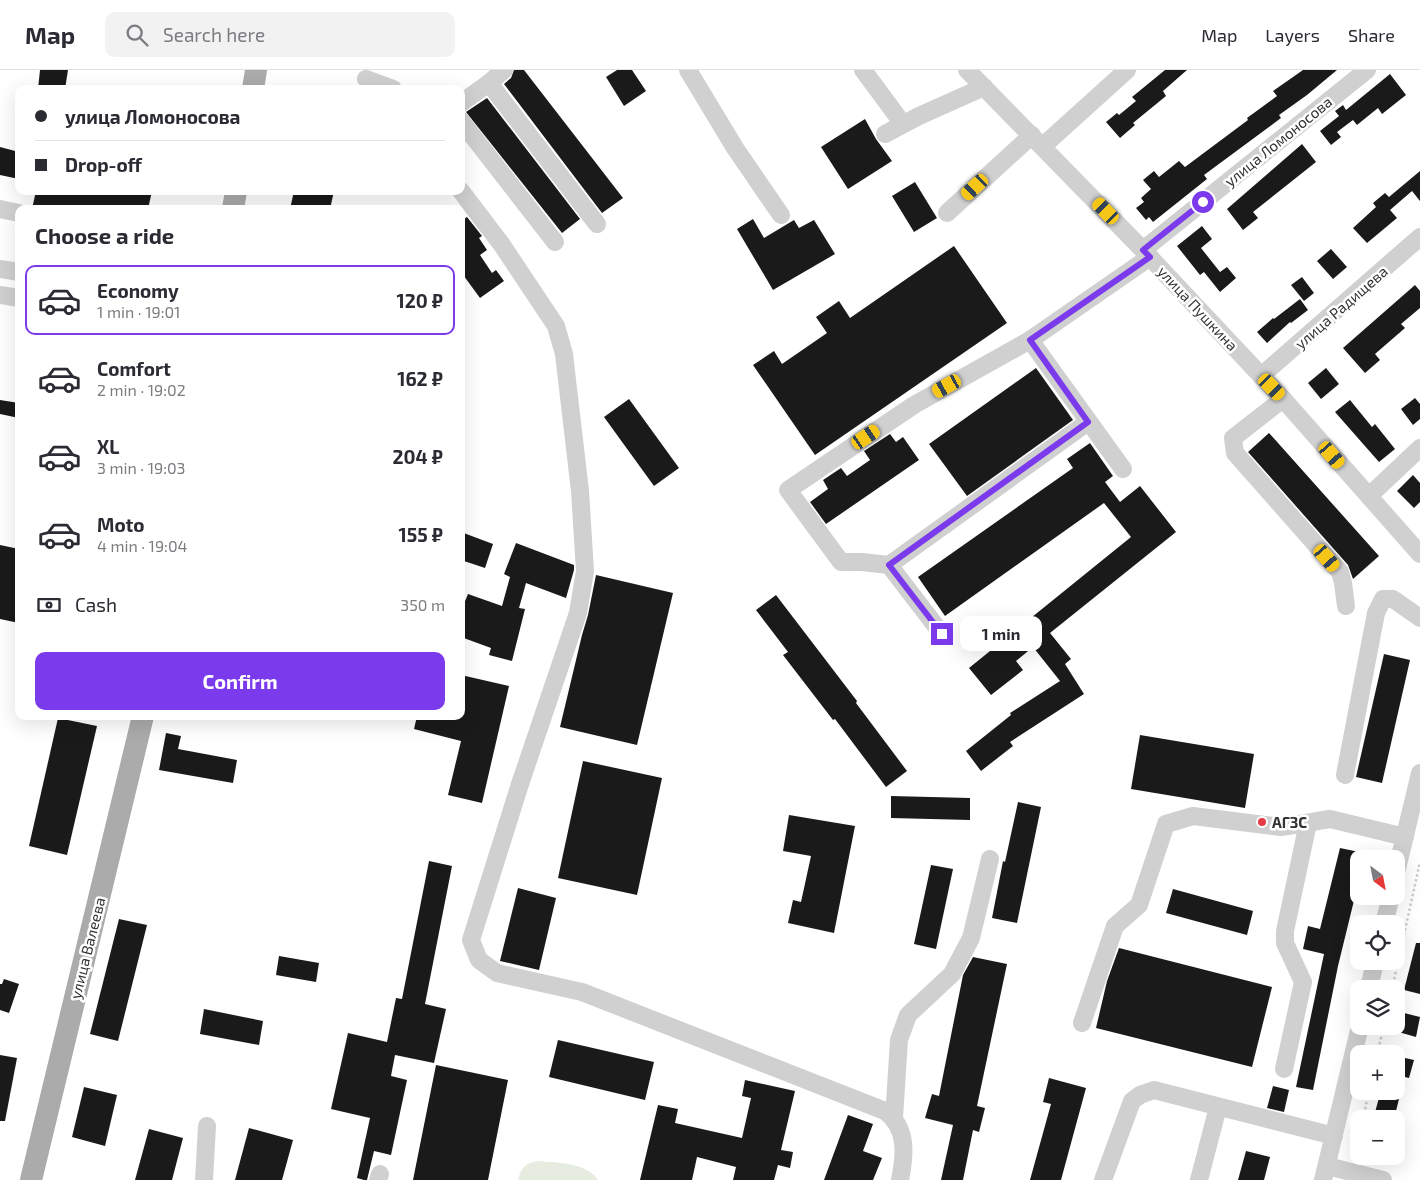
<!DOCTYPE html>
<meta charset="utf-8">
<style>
body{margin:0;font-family:"Exo 2",sans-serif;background:#f2f2f3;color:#2b2b33;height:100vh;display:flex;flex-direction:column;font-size:19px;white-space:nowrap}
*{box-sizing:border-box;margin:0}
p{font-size:16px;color:#7c7c81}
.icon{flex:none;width:28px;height:28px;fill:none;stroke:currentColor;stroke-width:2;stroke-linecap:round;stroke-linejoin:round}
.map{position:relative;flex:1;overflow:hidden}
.drawer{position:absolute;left:15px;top:135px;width:450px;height:515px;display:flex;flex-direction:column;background:#fff;border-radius:10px;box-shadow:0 5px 20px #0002}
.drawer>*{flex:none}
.banner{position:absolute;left:15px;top:15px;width:450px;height:110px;border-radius:10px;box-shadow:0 5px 20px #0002;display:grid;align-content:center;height:110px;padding:0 20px;background:#fff}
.needle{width:32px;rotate:148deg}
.controls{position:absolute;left:1350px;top:780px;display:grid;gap:10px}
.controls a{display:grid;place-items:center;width:55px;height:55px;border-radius:10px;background:#fff;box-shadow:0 5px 20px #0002;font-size:25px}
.end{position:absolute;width:22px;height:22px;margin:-11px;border:6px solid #7c3aed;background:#fff;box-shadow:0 0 0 2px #fff}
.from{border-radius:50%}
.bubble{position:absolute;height:35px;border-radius:10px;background:#fff;box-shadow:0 5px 20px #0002;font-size:16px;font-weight:700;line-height:35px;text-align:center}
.car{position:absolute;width:15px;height:30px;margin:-15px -8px;border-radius:6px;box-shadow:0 0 4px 1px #0007;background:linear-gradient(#f5c518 24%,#345 0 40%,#f5c518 0 76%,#345 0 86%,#f5c518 0)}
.banner b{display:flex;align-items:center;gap:18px;height:48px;font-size:19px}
.banner b+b{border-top:1px solid #e1e1e2}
.banner i{width:12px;height:12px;background:#2b2b33}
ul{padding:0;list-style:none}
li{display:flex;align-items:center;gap:15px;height:70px;margin:0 10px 8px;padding:0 10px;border:2px solid transparent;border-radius:10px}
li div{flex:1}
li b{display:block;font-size:19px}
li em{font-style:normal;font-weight:700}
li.current{border-color:#7c3aed}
li>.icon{width:45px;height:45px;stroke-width:1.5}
h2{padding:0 20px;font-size:22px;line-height:60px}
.pay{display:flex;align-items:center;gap:12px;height:55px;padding:0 20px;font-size:19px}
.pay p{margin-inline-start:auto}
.button{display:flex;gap:10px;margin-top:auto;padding:10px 20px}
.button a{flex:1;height:58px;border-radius:10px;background:#7c3aed;color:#fff;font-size:20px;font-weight:700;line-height:58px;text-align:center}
header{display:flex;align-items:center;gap:30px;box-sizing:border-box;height:70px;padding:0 25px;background:#fff;border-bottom:1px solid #e1e1e2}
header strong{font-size:24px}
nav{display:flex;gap:28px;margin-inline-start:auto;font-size:18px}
.search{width:350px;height:45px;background:#f2f2f3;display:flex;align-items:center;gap:12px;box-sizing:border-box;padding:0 18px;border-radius:10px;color:#7c7c81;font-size:19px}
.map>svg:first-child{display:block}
.green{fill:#e6ecdf}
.building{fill:#1a1a1a}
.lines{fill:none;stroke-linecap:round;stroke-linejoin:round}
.path{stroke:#cdcdcd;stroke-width:2.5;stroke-dasharray:2.5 2.5;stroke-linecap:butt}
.minor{stroke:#d0d0d0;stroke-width:18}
.major{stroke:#ababab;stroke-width:22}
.route{stroke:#7c3aed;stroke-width:6}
.poi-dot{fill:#e63946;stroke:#fff;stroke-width:2}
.labels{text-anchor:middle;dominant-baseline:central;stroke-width:5;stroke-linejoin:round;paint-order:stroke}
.street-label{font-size:15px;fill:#333;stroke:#fff}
.poi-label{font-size:15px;font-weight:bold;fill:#333;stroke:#fff;text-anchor:start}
</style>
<header>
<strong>Map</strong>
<div class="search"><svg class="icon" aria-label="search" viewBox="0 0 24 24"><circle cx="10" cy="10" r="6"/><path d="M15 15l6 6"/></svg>Search here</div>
<nav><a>Map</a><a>Layers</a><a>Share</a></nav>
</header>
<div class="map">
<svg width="1420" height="1110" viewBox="0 0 1420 1110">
<rect width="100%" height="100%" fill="#fff"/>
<path class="green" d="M538 1091C558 1093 586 1092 598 1110H518C521 1098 525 1093 538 1091Z"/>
<g class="building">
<polygon points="40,0 68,0 65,19 38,19"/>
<polygon points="514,0 524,0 623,128 602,143 504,14 511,8"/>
<polygon points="617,0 632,0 646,21 624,36 606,7"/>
<polygon points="1165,0 1187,0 1163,21 1166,26 1133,53 1135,55 1120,68 1106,52 1117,43 1119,45 1136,31 1132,27"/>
<polygon points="1303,0 1337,0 1307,25 1279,45 1281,48 1204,105 1207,109 1153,152 1149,147 1146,150 1136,138 1144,132 1141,128 1151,119 1143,110 1154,101 1159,107 1179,91 1185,97 1248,50 1247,48 1277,26 1273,21"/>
<polygon points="1390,4 1406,25 1382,44 1378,38 1357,55 1353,50 1337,62 1341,67 1331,75 1320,61 1339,46 1335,41 1343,35 1346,40"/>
<polygon points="487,28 580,149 562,163 466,42"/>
<polygon points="865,49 876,69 892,91 848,119 821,77"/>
<polygon points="1302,74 1316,92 1253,142 1258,148 1243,160 1227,139"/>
<polygon points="0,77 19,82 19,109 0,105"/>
<polygon points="1420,101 1420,131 1412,121 1390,140 1397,148 1367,173 1353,158 1376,137 1373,133 1385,123 1389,127"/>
<polygon points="915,112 937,148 914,162 892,126"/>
<polygon points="36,121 152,121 148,139 32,139"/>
<polygon points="294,121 334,121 330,139 290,139"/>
<polygon points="467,147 482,166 479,168 487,180 480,185 492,203 496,200 504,211 480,228 461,202 461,151"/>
<polygon points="753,149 764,168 794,150 799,158 814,150 835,184 773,220 737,159"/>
<polygon points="1202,156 1212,169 1201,178 1220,202 1227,197 1236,208 1220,222 1204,202 1200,205 1177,176"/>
<polygon points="954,176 1007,253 815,385 753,295 774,281 782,294 827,263 816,247 839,231 850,248"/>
<polygon points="1331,179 1347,197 1333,209 1317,191"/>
<polygon points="1302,207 1314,223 1304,231 1291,215"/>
<polygon points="1415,215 1420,221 1420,238 1401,254 1405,258 1375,284 1380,290 1365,303 1343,278"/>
<polygon points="1300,229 1308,240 1291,253 1290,252 1267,273 1257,262 1273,248 1274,249"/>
<polygon points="1036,298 1073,350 967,426 929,374"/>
<polygon points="1326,298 1339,314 1321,329 1308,313"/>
<polygon points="1415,328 1420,334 1420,349 1413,355 1401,339"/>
<polygon points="629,329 679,398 654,416 604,347"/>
<polygon points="0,330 19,333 19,348 0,344"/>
<polygon points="1350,330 1372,357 1375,354 1395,379 1379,392 1335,342"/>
<polygon points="1269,363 1379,486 1353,509 1348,495 1248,382"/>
<polygon points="890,364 896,372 903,367 919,390 826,454 810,432 828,419 823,410 841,398 847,406 870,390 864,381"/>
<polygon points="1090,373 1113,406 1105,412 1120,432 1140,416 1176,462 1050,563 1071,589 1065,594 1084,624 1010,672 1013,676 981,701 966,681 1011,645 1010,643 1060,611 1033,577 1016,591 1023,600 991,625 969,598 1131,467 1104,433 945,546 918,507 1073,398 1067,389"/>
<polygon points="1413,405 1420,413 1420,432 1414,438 1397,421"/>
<polygon points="461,462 493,474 485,498 461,490"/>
<polygon points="516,473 574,495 574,500 566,528 526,513 519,538 525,539 512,591 489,585 491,578 461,567 461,541 468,524 502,536 510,507 504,504"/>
<polygon points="0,475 19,479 19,553 0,549"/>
<polygon points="596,505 673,523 637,675 560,657 582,565 588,545"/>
<polygon points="776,525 857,631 856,633 907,701 886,717 835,649 833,650 783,585 788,582 756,540"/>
<polygon points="1384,584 1410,590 1382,713 1356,707"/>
<polygon points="461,605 509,616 482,733 448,725 461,671 414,659 417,646 461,646"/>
<polygon points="58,648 97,656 67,785 29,776"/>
<polygon points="166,663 181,666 178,679 237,690 233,713 159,700"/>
<polygon points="1140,665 1254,684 1245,738 1131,719"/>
<polygon points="583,691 662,708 637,825 558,808"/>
<polygon points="891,726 970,728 970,750 891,748"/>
<polygon points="1018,732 1041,737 1017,853 992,848 1003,791 1005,792"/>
<polygon points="789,745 855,756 834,863 788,853 793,830 801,832 811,786 783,781"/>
<polygon points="1340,778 1359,782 1359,810 1338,896 1313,1020 1296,1017 1324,884 1303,879 1308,856 1320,859"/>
<polygon points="429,791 452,796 425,934 446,939 434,993 395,985 391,1006 407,1010 391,1085 374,1081 367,1110 364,1110 357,1108 370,1048 331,1039 348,963 387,972 396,928 402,929"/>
<polygon points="931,795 953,799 936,879 914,874"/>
<polygon points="518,818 556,828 539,900 500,891"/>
<polygon points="1173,819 1253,841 1247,865 1166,843"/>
<polygon points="119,849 147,855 118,971 90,964"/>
<polygon points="1416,873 1420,873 1420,924 1404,920"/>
<polygon points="1119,878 1272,917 1252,997 1096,958 1107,911"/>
<polygon points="279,886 319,893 316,912 276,905"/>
<polygon points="973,887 1007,894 977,1036 985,1038 979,1062 973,1060 963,1110 941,1110 953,1055 925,1048 932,1024 939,1026 963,905"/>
<polygon points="4,909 19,914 9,943 0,940 0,914 2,914"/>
<polygon points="204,939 263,951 259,975 200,964"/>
<polygon points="1400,942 1420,947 1416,967 1395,961"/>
<polygon points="558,970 654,992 645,1030 549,1007"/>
<polygon points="0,985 17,988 5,1051 0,1051"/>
<polygon points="1396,986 1414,990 1409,1008 1396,1005"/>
<polygon points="436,995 508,1010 488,1110 413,1110"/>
<polygon points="1049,1008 1086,1018 1061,1110 1030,1110 1051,1034 1043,1032"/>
<polygon points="745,1010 795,1021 781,1080 793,1082 790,1098 778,1095 774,1110 733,1110 736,1097 697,1087 692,1110 640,1110 658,1035 678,1039 675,1053 742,1068 751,1028 742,1026"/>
<polygon points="1273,1016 1289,1020 1284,1042 1267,1038"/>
<polygon points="84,1017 117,1025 105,1076 72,1067"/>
<polygon points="1380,1024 1399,1029 1394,1049 1383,1049 1374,1046"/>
<polygon points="848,1045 873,1054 863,1081 882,1088 873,1110 824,1110"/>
<polygon points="249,1058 293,1070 282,1110 235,1110"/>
<polygon points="149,1059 183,1068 172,1110 135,1110"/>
<polygon points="1246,1081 1270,1087 1264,1110 1238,1110"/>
</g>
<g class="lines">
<g class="path">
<polyline points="1392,919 1420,792"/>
<polyline points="1377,984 1384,956"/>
<polyline points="1363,1049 1369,1021"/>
<polyline points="1354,1089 1359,1068"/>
</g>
<g class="minor">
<polyline points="688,0 735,78 781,145"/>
<polyline points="863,0 903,54"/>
<polyline points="967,0 1143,180 1283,329 1420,484"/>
<polyline points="366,9 393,19"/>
<polyline points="489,13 504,0"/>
<polyline points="461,33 489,13 597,154"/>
<polyline points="461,51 555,172"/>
<polyline points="885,64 919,46 984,17"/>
<polyline points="1043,76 1127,0"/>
<path d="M461 121 502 175 556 256 564 284 580 421 585 501 578 543 520 714 471 870 479 890 497 903 582 922 885 1041C908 1058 905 1085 900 1110"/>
<polyline points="0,139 19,143"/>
<polyline points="947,143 1032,65"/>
<polyline points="1143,180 1367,0"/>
<polyline points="0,199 19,202"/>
<polyline points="0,225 19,228"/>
<polyline points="1030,270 1123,399"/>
<polyline points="1261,306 1420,167"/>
<polyline points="1283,329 1233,368 1235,383 1340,502 1343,513 1346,536"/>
<polyline points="1369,426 1420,378"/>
<polyline points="889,495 1088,352"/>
<polyline points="942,564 889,495 862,492 841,492 788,420 914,335 1030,270 1150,187"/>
<polyline points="1345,705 1376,543 1383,529 1393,529 1420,548"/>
<polyline points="1396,803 1420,703"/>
<polyline points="1384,854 1391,826"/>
<polyline points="1369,919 1375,891"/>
<polyline points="1082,953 1115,856 1139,835 1166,754 1193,746 1281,757 1330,749 1405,767"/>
<polyline points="1284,999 1303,912 1285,873 1285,861 1308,753"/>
<polyline points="894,1048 899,970 908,945 952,904 971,868 990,789"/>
<polyline points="1327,1096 1383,1110"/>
<polyline points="204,1110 207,1056"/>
<polyline points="378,1110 380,1104"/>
<polyline points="1103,1110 1132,1031 1140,1025 1154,1020 1334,1066"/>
<polyline points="1199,1110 1218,1037"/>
<polyline points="1323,1110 1360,956"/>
</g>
<g class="major">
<polyline points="253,19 256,0"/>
<polyline points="233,139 236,121"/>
<polyline points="31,1110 143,646"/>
</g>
</g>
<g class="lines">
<polyline class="route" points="942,564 889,495 1088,352 1030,270 1150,187 1143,180 1203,132"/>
</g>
<circle class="poi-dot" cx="1262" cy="752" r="5"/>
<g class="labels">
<g class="street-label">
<text transform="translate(1278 71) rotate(-39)">улица Ломоносова</text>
<text transform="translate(1341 237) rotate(-41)">улица Радищева</text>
<text transform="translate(1198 238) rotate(47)">улица Пушкина</text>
<text transform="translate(87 878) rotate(-76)">улица Валеева</text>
</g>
<g class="poi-label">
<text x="1272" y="752">АГЗС</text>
</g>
</g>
</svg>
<div class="controls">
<a><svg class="needle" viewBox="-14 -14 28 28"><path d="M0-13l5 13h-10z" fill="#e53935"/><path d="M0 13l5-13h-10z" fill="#7c7c81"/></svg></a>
<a><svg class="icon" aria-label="locate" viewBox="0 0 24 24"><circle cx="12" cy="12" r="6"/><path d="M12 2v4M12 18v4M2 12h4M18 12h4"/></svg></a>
<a><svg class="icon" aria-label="layers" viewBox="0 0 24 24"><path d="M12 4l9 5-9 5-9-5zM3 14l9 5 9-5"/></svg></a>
<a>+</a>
<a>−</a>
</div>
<i class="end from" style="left:1203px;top:132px"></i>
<i class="end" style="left:942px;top:564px"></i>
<div class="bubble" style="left:960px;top:546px;width:82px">1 min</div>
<i class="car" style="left:975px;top:117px;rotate:227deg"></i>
<i class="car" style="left:1106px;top:141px;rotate:316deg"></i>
<i class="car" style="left:947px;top:316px;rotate:241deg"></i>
<i class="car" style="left:1272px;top:317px;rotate:136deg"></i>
<i class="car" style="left:866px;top:367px;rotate:56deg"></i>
<i class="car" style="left:1332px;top:385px;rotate:139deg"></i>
<i class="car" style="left:1327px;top:488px;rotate:139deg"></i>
<div class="banner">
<b><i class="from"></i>улица Ломоносова</b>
<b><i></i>Drop-off</b>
</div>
<section class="drawer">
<h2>Choose a ride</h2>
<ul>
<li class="current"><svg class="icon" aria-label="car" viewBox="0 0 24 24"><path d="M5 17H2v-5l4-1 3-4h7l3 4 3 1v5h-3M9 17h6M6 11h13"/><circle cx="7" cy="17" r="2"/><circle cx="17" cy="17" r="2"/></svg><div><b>Economy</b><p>1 min · 19:01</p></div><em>120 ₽</em></li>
<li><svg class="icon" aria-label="car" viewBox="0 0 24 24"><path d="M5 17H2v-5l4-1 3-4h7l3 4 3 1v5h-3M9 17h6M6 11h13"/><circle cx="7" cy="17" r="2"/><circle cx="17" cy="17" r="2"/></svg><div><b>Comfort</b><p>2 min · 19:02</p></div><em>162 ₽</em></li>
<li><svg class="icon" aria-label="car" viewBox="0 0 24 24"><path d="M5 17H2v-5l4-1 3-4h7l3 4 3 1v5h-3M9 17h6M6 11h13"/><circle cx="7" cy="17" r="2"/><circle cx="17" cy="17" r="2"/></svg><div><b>XL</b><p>3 min · 19:03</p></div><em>204 ₽</em></li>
<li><svg class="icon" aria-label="car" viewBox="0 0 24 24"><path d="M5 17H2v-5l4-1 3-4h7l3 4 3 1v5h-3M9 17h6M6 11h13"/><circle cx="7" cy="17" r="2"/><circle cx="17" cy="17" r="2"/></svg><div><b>Moto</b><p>4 min · 19:04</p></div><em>155 ₽</em></li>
</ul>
<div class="pay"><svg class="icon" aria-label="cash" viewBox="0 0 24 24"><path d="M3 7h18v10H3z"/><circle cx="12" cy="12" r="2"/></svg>Cash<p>350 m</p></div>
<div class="button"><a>Confirm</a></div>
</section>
</div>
